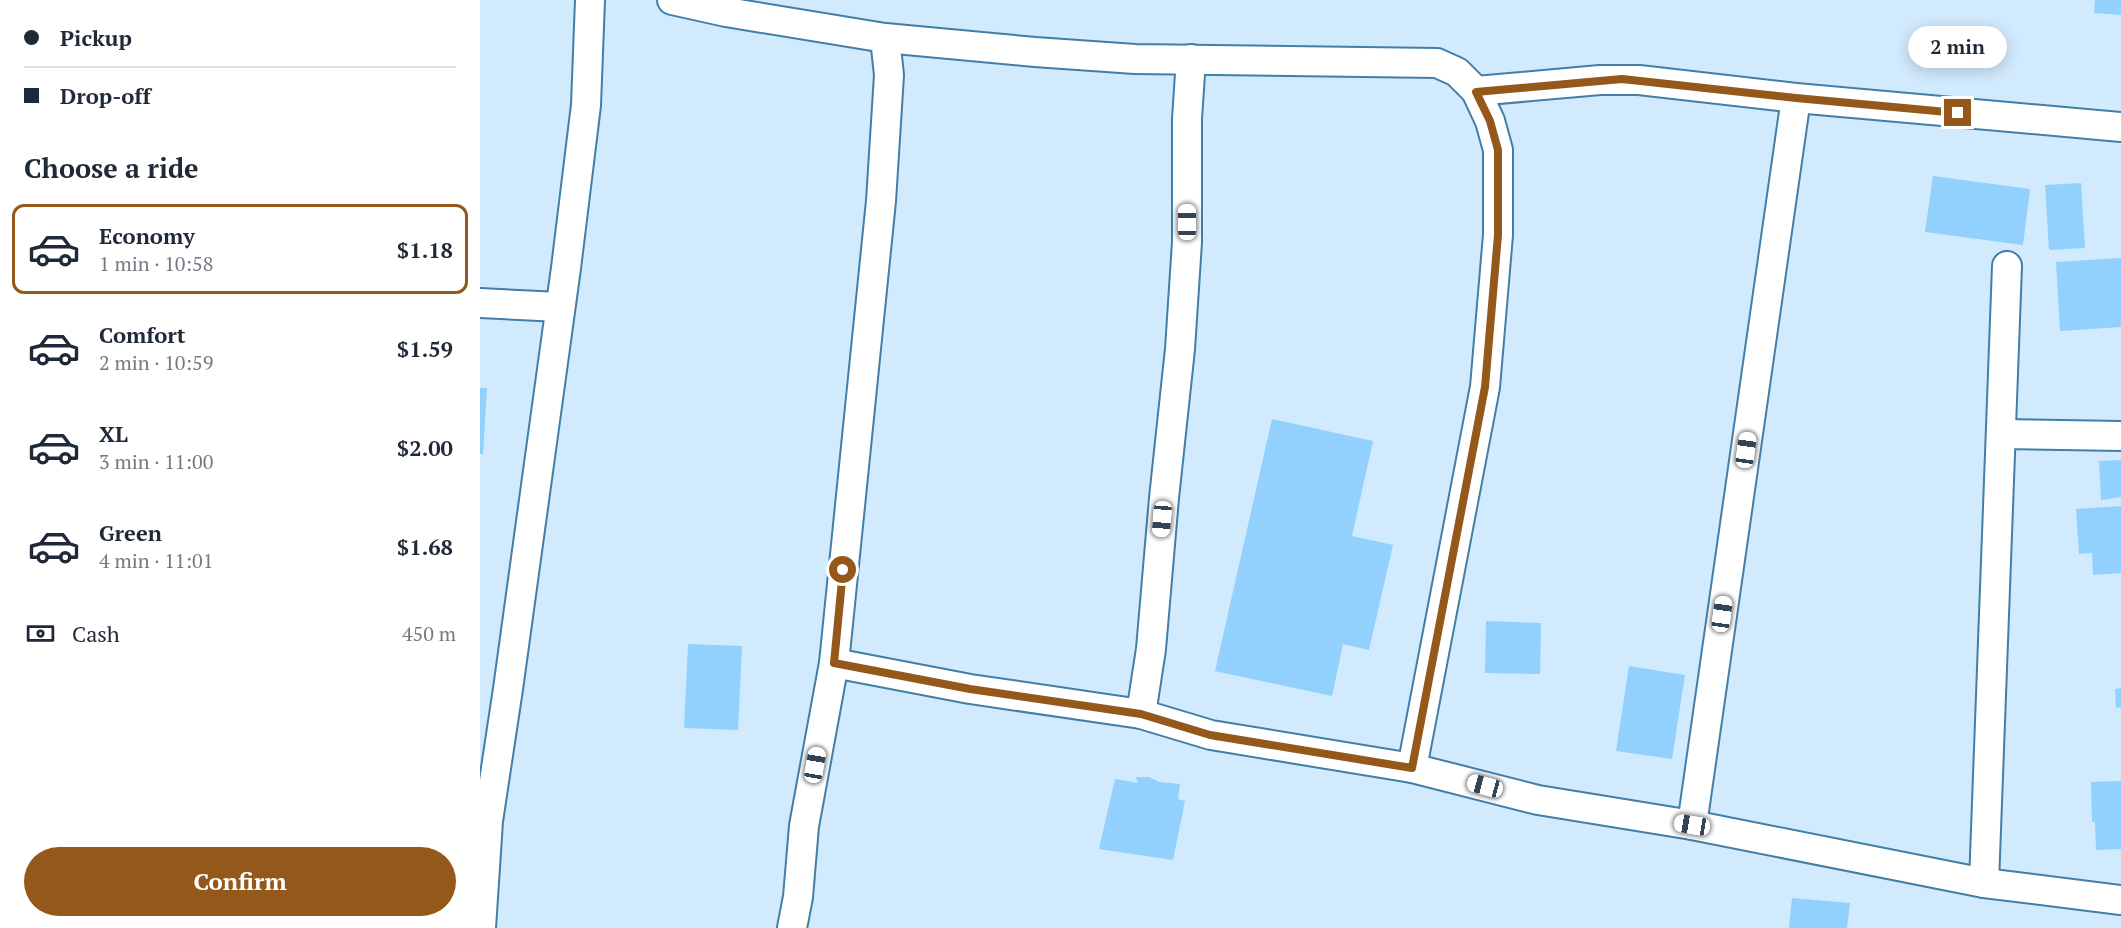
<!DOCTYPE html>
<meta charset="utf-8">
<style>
body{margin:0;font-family:"PT Serif",serif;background:#f6f6f7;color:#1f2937;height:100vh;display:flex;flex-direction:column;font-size:22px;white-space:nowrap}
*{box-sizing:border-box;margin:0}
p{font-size:20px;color:#747a83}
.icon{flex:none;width:33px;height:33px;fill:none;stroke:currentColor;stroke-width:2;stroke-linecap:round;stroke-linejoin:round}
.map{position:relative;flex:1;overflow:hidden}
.drawer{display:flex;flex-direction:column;background:#fff;width:480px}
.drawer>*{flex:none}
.guide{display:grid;align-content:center;height:132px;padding:0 24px;background:#fff}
.end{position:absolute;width:27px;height:27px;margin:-14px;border:8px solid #94581a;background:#fff;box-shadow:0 0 0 3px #fff}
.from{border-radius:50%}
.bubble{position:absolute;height:42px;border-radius:21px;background:#fff;box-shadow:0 3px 15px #0003;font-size:20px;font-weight:700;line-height:42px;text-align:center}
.car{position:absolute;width:18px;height:36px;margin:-18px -9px;border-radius:8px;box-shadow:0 0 4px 2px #0007;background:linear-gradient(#fff 24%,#345 0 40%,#fff 0 76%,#345 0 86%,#fff 0)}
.guide b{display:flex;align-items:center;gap:21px;height:57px;font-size:22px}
.guide b+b{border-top:2px solid #e0e1e3}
.guide i{width:15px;height:15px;background:#1f2937}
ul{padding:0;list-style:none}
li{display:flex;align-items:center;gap:18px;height:90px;margin:0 12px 9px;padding:0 12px;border:3px solid transparent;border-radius:12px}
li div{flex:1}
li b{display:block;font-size:22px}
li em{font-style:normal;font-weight:700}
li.active{border-color:#94581a}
li>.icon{width:54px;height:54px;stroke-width:1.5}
h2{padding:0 24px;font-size:27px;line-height:72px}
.pay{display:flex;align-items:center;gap:15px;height:66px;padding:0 24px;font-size:22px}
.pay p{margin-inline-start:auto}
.action{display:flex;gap:12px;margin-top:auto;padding:12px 24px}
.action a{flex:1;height:69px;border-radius:36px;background:#94581a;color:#fff;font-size:24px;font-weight:700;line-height:69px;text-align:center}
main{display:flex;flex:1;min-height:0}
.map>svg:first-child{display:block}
.building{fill:#92d0fd}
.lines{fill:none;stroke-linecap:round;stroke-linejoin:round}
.minor-casing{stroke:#427ea7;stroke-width:32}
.minor{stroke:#fff;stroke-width:28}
.route{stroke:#94581a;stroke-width:8}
</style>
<main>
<section class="drawer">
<div class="guide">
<b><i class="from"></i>Pickup</b>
<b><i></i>Drop-off</b>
</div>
<h2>Choose a ride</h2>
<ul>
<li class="active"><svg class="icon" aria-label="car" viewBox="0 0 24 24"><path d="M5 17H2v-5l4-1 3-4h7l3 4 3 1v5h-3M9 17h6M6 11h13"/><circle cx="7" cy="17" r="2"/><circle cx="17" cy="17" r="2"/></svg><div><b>Economy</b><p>1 min · 10:58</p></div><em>$1.18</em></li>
<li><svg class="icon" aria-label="car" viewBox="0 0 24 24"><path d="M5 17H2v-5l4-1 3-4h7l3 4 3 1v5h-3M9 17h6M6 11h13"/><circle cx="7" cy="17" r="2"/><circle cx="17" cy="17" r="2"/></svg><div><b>Comfort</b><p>2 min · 10:59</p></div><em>$1.59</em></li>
<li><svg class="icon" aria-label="car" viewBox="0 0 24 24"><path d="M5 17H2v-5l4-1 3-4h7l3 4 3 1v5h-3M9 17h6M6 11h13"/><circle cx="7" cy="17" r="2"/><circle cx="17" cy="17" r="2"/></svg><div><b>XL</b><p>3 min · 11:00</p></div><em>$2.00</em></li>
<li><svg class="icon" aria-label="car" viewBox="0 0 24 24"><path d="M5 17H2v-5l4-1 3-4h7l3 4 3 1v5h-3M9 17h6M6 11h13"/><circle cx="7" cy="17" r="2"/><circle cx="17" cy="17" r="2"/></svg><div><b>Green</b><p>4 min · 11:01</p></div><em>$1.68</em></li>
</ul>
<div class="pay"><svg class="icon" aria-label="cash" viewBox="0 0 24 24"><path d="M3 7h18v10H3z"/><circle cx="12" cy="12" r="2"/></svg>Cash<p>450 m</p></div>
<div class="action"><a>Confirm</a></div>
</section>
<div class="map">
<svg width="1641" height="928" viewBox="0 0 1641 928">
<rect width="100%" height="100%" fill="#d2eafd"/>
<g class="building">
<polygon points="1615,0 1641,0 1641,15 1614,13"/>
<polygon points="1453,176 1550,189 1543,245 1445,232"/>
<polygon points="1601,183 1605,248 1569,250 1565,185"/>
<polygon points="1641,258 1641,327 1580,331 1576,262"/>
<polygon points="0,388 7,388 3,454 0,454"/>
<polygon points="792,419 893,441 872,536 913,545 889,650 863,644 852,696 735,671"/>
<polygon points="1641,460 1641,497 1621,500 1619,461"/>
<polygon points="1641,506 1641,573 1613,575 1612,553 1599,554 1596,509"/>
<polygon points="1006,621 1061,623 1060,674 1005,673"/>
<polygon points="208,644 262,646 258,730 204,728"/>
<polygon points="1149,666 1205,675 1192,759 1136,751"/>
<polygon points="1641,688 1641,707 1636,708 1635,689"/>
<polygon points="656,777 669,777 679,782 700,784 698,799 705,801 693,860 619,849 635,779 658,783"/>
<polygon points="1641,781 1641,849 1616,850 1615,822 1612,822 1611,782"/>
<polygon points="1312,898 1370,903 1367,928 1309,928"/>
</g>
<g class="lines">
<defs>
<g id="minor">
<polyline points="192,0 246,12 405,38 555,52 655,59 957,63 977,72 996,91 1010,121 1018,150 1018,235 1005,387 932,768"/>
<polyline points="996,91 1120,80 1159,80 1316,98 1641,127"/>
<polyline points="0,303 80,307"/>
<polyline points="1522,434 1641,436"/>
<polyline points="354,663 490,689 661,714 731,735 932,768 1058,800 1212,825 1504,883 1641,900"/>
<polyline points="661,714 671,649 684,498 700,349 707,242 707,119 711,59"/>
<polyline points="1212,825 1316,98"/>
<polyline points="1504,883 1527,266"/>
<polyline points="1,928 8,821 28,689 86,268 106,105 110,0"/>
<polyline points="312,928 318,897 324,826 354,663 401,201 409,75 405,38"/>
</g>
</defs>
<use href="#minor" class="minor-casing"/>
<use href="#minor" class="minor"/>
</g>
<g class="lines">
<polyline class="route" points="363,570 354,663 490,689 661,714 730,735 932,768 1005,387 1018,235 1018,150 1010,121 996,92 1142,79 1316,98 1478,113"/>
</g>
</svg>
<i class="end from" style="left:363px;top:570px"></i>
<i class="end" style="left:1478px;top:113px"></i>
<div class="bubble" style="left:1428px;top:26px;width:99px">2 min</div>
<i class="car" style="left:707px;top:222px;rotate:0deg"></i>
<i class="car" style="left:1266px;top:450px;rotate:8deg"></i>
<i class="car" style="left:682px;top:519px;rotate:185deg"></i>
<i class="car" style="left:1242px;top:614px;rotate:8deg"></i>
<i class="car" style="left:335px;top:765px;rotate:10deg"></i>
<i class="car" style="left:1005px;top:786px;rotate:285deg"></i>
<i class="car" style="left:1212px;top:825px;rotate:279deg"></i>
</div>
</main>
